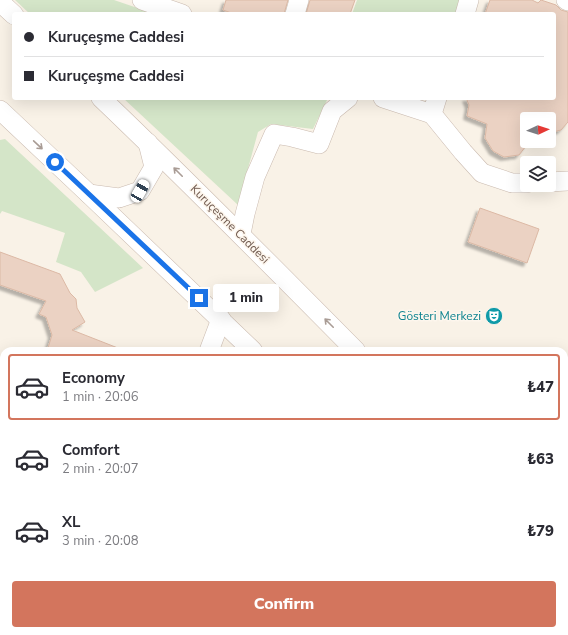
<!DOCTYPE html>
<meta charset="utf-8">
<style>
body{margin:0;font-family:"Nunito Sans",sans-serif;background:#f2f2f3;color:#2b2b33;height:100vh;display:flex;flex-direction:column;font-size:15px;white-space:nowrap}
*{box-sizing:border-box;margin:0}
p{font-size:13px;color:#7c7c81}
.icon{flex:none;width:22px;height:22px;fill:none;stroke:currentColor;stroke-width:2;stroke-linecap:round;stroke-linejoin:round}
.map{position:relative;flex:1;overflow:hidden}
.sheet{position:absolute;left:0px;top:347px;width:568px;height:288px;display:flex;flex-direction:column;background:#fff;border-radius:12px 12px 0 0;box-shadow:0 4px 16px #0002}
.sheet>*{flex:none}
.top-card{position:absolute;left:12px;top:12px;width:544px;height:88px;border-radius:4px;box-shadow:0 4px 16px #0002;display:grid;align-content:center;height:88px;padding:0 12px;background:#fff}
.needle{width:26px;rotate:86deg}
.controls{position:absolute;left:520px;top:112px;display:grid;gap:8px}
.controls a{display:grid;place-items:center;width:36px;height:36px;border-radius:4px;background:#fff;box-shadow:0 4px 16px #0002;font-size:20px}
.end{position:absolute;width:18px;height:18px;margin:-9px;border:5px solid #1a73e8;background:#fff;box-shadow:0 0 0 2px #fff}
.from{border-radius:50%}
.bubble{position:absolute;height:28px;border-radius:4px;background:#fff;box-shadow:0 4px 16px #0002;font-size:13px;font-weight:800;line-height:28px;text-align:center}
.car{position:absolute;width:12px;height:24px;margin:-12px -6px;border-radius:5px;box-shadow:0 0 3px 1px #0007;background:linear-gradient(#fff 24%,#345 0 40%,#fff 0 76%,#345 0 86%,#fff 0)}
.top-card b{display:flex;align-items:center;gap:14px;height:38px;font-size:15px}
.top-card b+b{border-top:1px solid #e1e1e2}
.top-card i{width:10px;height:10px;background:#2b2b33}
ul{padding:7px 0 0;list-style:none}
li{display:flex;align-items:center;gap:12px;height:66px;margin:0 8px 6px;padding:0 4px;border:2px solid transparent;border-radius:4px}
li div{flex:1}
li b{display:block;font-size:15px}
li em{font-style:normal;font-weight:800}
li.on{border-color:#d3755d}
li>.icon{width:36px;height:36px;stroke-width:1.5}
.button{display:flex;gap:8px;margin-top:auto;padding:8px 12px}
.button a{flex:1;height:46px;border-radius:4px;background:#d3755d;color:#fff;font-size:16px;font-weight:800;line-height:46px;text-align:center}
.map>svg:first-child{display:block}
.green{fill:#d4e5c8}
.building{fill:#ebd2c3;stroke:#dcb9a5;filter:url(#shadow)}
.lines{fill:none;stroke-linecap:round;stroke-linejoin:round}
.minor-casing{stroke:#cabaaf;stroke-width:20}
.major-casing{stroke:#d7d1ce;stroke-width:23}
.minor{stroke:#fff;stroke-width:19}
.major{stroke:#efd4a8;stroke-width:22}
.oneway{stroke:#a99c95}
.route{stroke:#1a73e8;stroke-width:5}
.labels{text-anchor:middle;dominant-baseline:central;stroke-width:3;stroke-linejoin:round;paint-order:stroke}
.street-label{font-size:12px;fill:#705a4f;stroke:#fdf6ed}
.culture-label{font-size:12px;fill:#0d838f;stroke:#fdf6ed;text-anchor:end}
</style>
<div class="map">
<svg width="568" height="635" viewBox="0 0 568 635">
<defs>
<filter id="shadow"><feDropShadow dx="-3.5" dy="3.5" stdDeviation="1" flood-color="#0004"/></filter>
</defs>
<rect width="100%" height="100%" fill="#f9f2e7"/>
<g class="green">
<polygon points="15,0 114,0 155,14 30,14"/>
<polygon points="357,0 462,0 458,14 352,14"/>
<polygon points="123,98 328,98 313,129 271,124 258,132 238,205"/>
<polygon points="5,139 143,268 95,292 81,272 56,262 65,233 2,211 0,214 0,140"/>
<polygon points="129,631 506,631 510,635 127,635"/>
</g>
<g class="building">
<polygon points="226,0 288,0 284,14 234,14 223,10"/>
<polygon points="310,0 355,0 350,14 306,14"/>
<polygon points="490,0 532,0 538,3 541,0 556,5 561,10 568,12 568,122 561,130 549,133 549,119 527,119 527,144 526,146 519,155 504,157 493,151 485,138 487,124 467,116 469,105 466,98 554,98 554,14 485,14"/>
<polygon points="480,208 539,229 527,263 468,242"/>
<polygon points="0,252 60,274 70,293 76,299 77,308 85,322 72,330 123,350 123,351 47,351 52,335 46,317 39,314 46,301 0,285"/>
</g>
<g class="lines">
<defs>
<g id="minor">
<polyline points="142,0 182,14"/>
<polyline points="566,0 568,1"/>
<polyline points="0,2 14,15"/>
<polyline points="295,14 299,0"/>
<polyline points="465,14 469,0"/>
<path d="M101 98C188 181 272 266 356 351"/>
<polyline points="383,98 432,114"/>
<polyline points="437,98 432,114 463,152 482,173 512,183 527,183"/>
<polyline points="0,110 89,194 253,351"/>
<polyline points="549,182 568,181"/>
<polyline points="89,194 119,198 140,191 154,167 148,143"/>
<polyline points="241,234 245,214 255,177 274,134 292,137 319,144 332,111 348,98"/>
<polyline points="209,351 221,319"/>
<polyline points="111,635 113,631"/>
</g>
<g id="major">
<polyline points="564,554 568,549"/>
<polyline points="540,631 545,635"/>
</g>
</defs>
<use href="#minor" class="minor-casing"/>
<use href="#major" class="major-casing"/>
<use href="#minor" class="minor"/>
<use href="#major" class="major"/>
</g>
<defs><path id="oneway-shaft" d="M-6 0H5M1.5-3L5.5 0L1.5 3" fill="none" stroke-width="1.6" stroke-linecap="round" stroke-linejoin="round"/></defs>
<g class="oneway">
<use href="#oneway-shaft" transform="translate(38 145) rotate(43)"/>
<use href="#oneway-shaft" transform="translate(178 172) rotate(-135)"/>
<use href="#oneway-shaft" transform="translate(329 323) rotate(-135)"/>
</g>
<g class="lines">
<polyline class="route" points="55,162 199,298"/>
</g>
<defs>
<symbol id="theatre-disc" viewBox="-11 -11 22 22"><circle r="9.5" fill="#0f9aa8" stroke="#fdf6ed"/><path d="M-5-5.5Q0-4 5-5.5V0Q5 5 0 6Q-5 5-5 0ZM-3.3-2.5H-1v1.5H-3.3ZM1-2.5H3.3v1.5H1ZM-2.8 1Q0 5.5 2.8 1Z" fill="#fff"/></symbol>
</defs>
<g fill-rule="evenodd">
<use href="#theatre-disc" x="484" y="306" width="20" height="20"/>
</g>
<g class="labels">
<g class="street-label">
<text transform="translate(230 224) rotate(45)">Kuruçeşme Caddesi</text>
</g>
<g class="culture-label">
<text x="481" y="316">Gösteri Merkezi</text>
</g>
</g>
</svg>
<div class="controls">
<a><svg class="needle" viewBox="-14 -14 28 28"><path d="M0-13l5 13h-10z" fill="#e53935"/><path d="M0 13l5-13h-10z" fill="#7c7c81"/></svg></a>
<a><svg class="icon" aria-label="layers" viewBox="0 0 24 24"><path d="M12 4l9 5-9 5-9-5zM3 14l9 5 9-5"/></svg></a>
</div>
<i class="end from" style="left:55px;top:162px"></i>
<i class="end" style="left:199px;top:298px"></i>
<div class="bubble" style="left:213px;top:284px;width:66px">1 min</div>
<i class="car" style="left:140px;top:191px;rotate:30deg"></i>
<div class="top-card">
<b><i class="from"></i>Kuruçeşme Caddesi</b>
<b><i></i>Kuruçeşme Caddesi</b>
</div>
<section class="sheet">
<ul>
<li class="on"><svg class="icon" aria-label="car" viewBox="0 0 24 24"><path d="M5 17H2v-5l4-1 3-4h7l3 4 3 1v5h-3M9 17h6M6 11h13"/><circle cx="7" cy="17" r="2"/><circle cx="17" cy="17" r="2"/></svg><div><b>Economy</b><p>1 min · 20:06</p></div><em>₺47</em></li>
<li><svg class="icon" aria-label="car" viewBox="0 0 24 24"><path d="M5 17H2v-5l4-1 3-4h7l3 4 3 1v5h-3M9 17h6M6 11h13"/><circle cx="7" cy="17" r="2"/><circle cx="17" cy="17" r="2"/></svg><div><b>Comfort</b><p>2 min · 20:07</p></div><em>₺63</em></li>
<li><svg class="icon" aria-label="car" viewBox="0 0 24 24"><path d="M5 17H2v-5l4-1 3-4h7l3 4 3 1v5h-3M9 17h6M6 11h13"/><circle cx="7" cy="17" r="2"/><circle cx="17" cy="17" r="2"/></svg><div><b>XL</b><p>3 min · 20:08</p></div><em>₺79</em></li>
</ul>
<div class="button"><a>Confirm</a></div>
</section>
</div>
